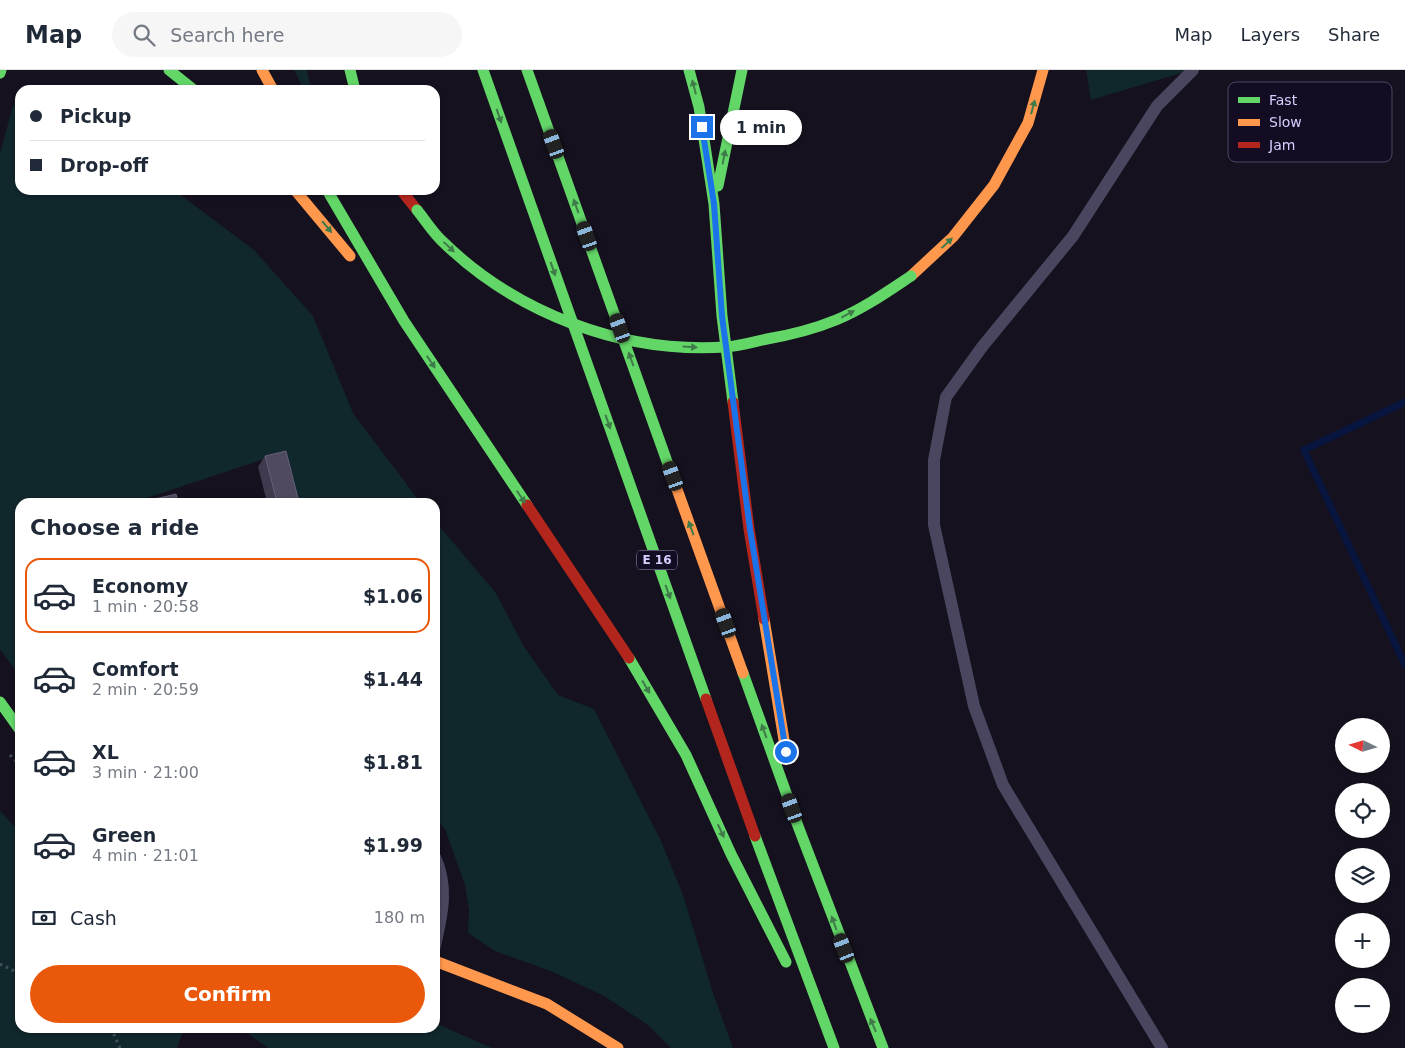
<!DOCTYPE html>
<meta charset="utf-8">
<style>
body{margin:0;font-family:"DejaVu Sans",sans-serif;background:#f6f6f7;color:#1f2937;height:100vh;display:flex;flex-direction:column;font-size:19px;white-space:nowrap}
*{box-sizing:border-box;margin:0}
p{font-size:16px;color:#747a83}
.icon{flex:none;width:28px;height:28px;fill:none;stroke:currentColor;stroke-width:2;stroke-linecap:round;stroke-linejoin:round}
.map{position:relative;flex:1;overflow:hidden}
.drawer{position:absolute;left:15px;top:428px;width:425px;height:535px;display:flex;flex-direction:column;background:#fff;border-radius:15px;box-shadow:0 1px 4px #0004}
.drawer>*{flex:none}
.hud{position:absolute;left:15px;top:15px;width:425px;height:110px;border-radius:15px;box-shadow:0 1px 4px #0004;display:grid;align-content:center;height:110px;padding:0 15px;background:#fff}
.needle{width:32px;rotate:275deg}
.fabs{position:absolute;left:1335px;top:648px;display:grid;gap:10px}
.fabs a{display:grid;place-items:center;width:55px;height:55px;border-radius:50%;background:#fff;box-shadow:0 1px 4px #0004;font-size:25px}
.end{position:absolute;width:22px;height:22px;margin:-11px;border:6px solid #1a73e8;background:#fff;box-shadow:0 0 0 2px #fff}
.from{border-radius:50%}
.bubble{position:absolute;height:35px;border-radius:18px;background:#fff;box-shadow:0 1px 4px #0004;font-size:16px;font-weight:800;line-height:35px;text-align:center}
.car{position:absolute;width:15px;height:30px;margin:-15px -8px;border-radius:6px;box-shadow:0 0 4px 1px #0007;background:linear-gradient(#222 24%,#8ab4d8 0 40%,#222 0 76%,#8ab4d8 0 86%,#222 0)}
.hud b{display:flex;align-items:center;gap:18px;height:48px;font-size:19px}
.hud b+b{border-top:1px solid #e0e1e3}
.hud i{width:12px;height:12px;background:#1f2937}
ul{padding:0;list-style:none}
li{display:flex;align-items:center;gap:15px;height:75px;margin:0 10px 8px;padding:0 5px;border:2px solid transparent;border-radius:15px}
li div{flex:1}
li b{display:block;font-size:19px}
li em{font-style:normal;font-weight:800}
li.active{border-color:#ea580c}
li>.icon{width:45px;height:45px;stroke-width:1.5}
h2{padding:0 15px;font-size:22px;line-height:60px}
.pay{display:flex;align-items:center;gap:12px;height:55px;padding:0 15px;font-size:19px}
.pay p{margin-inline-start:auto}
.action{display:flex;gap:10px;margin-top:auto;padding:10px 15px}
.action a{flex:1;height:58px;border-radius:30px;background:#ea580c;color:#fff;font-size:20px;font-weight:800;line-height:58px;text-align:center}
header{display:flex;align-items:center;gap:30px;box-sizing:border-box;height:70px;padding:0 25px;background:#fff;border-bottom:1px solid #e0e1e3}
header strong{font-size:24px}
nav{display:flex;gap:28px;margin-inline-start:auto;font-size:18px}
.search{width:350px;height:45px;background:#f6f6f7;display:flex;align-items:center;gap:12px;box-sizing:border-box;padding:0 18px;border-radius:28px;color:#747a83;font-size:19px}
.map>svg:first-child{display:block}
.green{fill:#10272c}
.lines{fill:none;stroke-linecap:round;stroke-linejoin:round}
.stream{stroke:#07153f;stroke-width:7}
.path{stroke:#445061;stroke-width:3;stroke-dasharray:2.5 4;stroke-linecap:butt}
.lane{stroke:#4a465f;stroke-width:12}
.fast{stroke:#63d668;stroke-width:11}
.slow{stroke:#ff974d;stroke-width:11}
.jam{stroke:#b3261e;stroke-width:11}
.fast-bridge{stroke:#63d668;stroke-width:11}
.wall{fill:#3f3a4d}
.building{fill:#4f4a60;stroke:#655f79}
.oneway{fill:#3f7b49}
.route{stroke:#1a73e8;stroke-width:6}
.labels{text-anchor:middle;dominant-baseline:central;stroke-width:4;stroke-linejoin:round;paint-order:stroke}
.shield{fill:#130c23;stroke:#9e94bd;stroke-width:1}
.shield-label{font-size:12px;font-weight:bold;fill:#d9ceff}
.key{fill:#130c23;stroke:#4e4665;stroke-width:1}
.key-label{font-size:14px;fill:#d9ceff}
</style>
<header>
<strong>Map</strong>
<div class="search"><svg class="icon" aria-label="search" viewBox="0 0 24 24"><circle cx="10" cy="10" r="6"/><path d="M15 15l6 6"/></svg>Search here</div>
<nav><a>Map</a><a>Layers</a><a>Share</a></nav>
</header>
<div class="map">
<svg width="1405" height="978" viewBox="0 0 1405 978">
<rect width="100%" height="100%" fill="#15111e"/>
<g class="green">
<polygon points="294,0 307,0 311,20 304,20"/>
<polygon points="1086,0 1191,0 1091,30"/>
<polygon points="20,32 20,120 174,120 254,180 313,246 353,343 420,432 296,432 285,382 141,430 139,432 20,432 20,607 0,579 0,83 13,36"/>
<polygon points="435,451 496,523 523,575 558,625 594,639 661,771 683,825 713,923 733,978 671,978 648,955 604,926 553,902 495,881 468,863 469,840 465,815 445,759 435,748"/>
<polygon points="0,741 20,762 20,958 184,958 177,978 0,978"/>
<polygon points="435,953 492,978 268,978 240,958 435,958"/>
</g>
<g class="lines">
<polyline class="stream" points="1405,332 1304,380 1405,595"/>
<g class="path">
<polyline points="10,685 20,695"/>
<polyline points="0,894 20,904"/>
<polyline points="111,958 120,978"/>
</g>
<g class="lane">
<path d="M435 787C449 818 442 844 435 876"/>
<polyline points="1162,978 1003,715 974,636 934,455 934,390 946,327 982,277 1073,166 1157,36 1193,0"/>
</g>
<g class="fast">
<polyline points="169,0 194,20"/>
<polyline points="350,0 355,20"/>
<polyline points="483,0 706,629"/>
<polyline points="527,0 669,397"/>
<polyline points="689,0 699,37 714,134 722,246 733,332"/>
<polyline points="0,3 1,0"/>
<polyline points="718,116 742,0"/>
<polyline points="327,120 404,251 527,435"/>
<polyline points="629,588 686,685 731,784 786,892"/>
<polyline points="743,603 798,756 883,978"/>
<polyline points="0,632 20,660"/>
<polyline points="755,766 834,978"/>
</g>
<g class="slow">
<polyline points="262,0 273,20"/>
<polyline points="295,120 350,186"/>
<polyline points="911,206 953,167 994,115 1028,53 1043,0"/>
<polyline points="669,397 743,603"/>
<polyline points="764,549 787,688"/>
<polyline points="435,891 547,934 618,978"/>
</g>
<g class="jam">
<polyline points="401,120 417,140"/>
<polyline points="733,332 749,459 764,549"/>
<polyline points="527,435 629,588"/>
<polyline points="706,629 755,766"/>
</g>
<path class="fast-bridge" d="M417 140C425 150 432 161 441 170 515 243 622 284 726 277 740 276 753 272 767 269 790 265 814 259 836 250 863 239 887 222 911 206"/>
</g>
<polygon class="wall" points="265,386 299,432 267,432 258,397"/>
<g class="building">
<polygon points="286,381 299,432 277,432 265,386"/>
<polygon points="176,424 178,432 156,432 155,429"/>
</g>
<defs><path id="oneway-solid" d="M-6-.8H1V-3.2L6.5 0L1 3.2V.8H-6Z" transform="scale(1.25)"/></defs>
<g class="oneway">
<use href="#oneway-solid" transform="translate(694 17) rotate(-105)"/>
<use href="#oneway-solid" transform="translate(1033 37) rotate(-75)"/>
<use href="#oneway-solid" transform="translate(499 46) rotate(71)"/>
<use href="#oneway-solid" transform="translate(724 87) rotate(-79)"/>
<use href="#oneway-solid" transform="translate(576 136) rotate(-110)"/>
<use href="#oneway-solid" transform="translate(327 157) rotate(50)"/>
<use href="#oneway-solid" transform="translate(947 173) rotate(-43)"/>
<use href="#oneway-solid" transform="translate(449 177) rotate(43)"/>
<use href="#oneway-solid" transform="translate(553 199) rotate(71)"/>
<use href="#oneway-solid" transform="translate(848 244) rotate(-28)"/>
<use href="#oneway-solid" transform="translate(690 277) rotate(3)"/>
<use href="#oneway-solid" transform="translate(631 289) rotate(-110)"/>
<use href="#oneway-solid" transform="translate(431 292) rotate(56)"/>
<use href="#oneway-solid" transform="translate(608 352) rotate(70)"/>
<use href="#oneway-solid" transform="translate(521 427) rotate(56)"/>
<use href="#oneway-solid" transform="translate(691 458) rotate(-110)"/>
<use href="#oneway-solid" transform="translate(668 522) rotate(70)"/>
<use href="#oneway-solid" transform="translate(646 617) rotate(59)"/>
<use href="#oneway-solid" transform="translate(764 661) rotate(-110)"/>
<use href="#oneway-solid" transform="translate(721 761) rotate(65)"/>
<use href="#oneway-solid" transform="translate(834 853) rotate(-110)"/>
<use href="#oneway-solid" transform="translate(873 955) rotate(-113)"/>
</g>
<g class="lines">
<polyline class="route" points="702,57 714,134 722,246 750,459 786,682"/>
</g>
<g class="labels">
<rect class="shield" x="637" y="480.5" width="40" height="19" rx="4"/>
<g class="shield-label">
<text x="657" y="490">E 16</text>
</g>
</g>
<rect x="1228" y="12" width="164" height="80" rx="8" class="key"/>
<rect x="1238" y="27" width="22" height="6" fill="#63d668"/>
<rect x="1238" y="49" width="22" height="7" fill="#ff974d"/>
<rect x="1238" y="72" width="22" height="6" fill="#b3261e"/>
<g class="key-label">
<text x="1269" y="35">Fast</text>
<text x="1269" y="57">Slow</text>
<text x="1269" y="80">Jam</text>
</g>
</svg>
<div class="fabs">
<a><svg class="needle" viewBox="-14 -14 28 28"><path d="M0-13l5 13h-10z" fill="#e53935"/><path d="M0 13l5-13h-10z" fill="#747a83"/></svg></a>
<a><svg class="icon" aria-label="locate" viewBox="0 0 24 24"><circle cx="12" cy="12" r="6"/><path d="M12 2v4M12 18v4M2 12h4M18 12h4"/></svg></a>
<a><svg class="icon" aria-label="layers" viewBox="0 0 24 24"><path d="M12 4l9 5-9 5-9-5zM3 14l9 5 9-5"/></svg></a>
<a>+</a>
<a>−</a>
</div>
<i class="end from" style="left:786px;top:682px"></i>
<i class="end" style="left:702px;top:57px"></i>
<div class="bubble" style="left:720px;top:40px;width:82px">1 min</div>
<i class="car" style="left:554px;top:74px;rotate:340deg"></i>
<i class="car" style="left:587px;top:166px;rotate:341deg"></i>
<i class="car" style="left:620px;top:258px;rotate:340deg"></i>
<i class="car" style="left:673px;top:406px;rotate:340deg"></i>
<i class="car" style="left:726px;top:553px;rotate:340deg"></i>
<i class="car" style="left:792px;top:738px;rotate:340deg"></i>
<i class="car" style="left:844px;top:878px;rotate:339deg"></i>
<div class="hud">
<b><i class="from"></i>Pickup</b>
<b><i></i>Drop-off</b>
</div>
<section class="drawer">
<h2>Choose a ride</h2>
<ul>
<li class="active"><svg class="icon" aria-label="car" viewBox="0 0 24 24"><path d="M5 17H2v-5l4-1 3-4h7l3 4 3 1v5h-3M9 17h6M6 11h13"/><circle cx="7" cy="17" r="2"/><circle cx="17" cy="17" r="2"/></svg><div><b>Economy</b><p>1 min · 20:58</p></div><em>$1.06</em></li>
<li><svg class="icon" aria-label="car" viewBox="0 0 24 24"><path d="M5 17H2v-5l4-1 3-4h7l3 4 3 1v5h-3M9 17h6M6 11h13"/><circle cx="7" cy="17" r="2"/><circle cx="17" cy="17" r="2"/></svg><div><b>Comfort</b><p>2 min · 20:59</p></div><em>$1.44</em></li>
<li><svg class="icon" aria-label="car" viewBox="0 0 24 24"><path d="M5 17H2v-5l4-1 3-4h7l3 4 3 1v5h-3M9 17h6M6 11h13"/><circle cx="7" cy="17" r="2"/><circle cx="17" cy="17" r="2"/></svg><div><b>XL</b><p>3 min · 21:00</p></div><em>$1.81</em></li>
<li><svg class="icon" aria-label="car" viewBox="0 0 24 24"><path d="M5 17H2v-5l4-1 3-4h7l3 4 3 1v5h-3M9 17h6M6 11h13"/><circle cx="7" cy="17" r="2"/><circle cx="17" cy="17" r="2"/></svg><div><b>Green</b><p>4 min · 21:01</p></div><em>$1.99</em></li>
</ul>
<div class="pay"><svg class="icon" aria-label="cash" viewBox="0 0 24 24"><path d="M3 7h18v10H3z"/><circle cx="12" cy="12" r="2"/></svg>Cash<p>180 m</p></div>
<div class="action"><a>Confirm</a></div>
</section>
</div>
